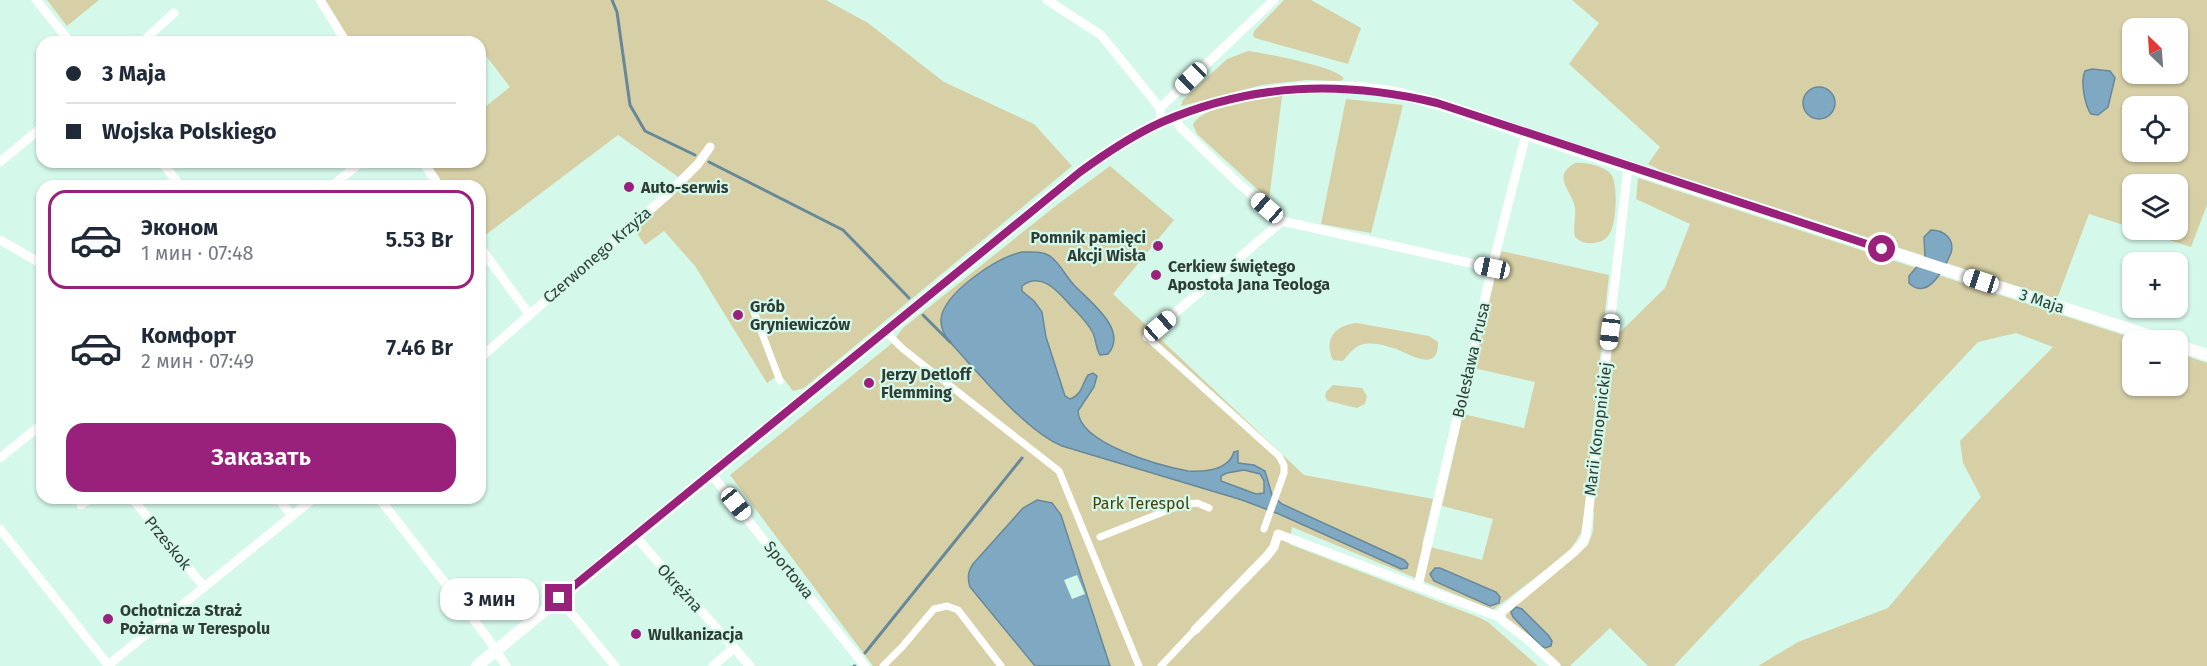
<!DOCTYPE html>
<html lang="ru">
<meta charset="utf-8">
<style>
body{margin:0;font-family:"Fira Sans",sans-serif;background:#f2f2f3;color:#1f2937;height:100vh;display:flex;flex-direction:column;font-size:22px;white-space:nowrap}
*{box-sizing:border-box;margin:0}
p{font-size:20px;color:#747a83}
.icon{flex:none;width:33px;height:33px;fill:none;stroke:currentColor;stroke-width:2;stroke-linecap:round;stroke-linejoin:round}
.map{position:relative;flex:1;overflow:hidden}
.drawer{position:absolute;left:36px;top:180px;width:450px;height:324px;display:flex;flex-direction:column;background:#fff;border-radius:18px;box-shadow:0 2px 4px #0004}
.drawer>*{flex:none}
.guide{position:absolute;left:36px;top:36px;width:450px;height:132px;border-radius:18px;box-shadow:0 2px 4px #0004;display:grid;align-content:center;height:132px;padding:0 30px;background:#fff}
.needle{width:39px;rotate:335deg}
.tools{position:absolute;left:2122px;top:18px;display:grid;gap:12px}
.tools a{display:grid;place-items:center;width:66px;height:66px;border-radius:12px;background:#fff;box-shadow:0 2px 4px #0004;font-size:30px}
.end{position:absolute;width:27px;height:27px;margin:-14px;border:8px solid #99217b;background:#fff;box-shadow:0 0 0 3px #fff}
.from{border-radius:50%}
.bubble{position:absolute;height:42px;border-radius:18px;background:#fff;box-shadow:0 2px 4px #0004;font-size:20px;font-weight:600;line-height:42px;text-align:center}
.car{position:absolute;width:18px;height:36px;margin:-18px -9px;border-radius:8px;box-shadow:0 0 4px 2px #0007;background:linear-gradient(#fff 24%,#345 0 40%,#fff 0 76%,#345 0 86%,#fff 0)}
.guide b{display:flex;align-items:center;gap:21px;height:57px;font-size:22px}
.guide b+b{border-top:2px solid #e0e1e3}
.guide i{width:15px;height:15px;background:#1f2937}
ul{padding:10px 0 0;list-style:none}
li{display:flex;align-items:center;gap:18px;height:99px;margin:0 12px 9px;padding:0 18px;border:3px solid transparent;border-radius:18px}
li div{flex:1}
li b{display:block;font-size:22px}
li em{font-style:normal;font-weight:600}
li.on{border-color:#99217b}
li>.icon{width:54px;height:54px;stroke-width:1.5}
.cta{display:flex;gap:12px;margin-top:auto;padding:12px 30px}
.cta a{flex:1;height:69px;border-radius:18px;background:#99217b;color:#fff;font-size:24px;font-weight:600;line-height:69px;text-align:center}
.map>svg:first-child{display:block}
.green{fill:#d7d0a7;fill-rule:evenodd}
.water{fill:#7fa8c3;stroke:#678899;stroke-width:1.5;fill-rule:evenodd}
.pier{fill:#d4f8e9}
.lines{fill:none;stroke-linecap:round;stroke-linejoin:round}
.stream{stroke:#678899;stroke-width:3}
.pedestrian{stroke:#fff;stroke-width:7}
.minor{stroke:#fff;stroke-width:9}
.tertiary{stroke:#fff;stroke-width:12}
.route{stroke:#99217b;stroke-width:8}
.poi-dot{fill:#99217b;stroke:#d4f8e9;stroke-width:2}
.labels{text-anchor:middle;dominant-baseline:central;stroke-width:4.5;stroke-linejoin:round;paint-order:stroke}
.poi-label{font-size:16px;font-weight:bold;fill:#2f3d37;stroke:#d4f8e9;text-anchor:start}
.street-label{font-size:16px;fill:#2f3d37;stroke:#d4f8e9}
.park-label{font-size:16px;fill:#494009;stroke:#d4f8e9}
</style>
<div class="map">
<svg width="2207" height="666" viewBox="0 0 2207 666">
<rect width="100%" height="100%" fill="#d4f8e9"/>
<g class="green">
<polygon points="47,0 99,0 67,26"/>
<polygon points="323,0 826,0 868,23 944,82 1034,124 1072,166 804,388 793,391 780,374 767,383 695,266 664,231 645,245 633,228 684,181 618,135 480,239 480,186 445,186 429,162 480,162 480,111 510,87 480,48 480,42 351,42"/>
<polygon points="1284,0 1311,0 1361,28 1348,64 1255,38 1253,35 1255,30"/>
<path d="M1572 0H2207V205L2191 247 2138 230H2178V184H2133V228L2089 214 2057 299 1660 170 1648 164 1660 147 1569 64 1599 23ZM2133 28H2178V74H2133ZM2133 106H2178V152H2133Z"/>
<path d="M1248 51C1263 53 1339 67 1344 79L1340 81 1307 80 1262 85 1181 106 1183 100 1227 59Z"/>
<path d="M1282 96 1269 200 1197 134 1193 125C1199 106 1263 99 1282 96Z"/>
<polygon points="1346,99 1403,105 1371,233 1321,224"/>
<path d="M1575 163C1585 162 1603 166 1610 173 1619 182 1617 227 1608 236 1604 241 1598 243 1592 243 1585 244 1580 241 1575 237 1573 227 1576 218 1575 208 1573 191 1550 177 1575 163Z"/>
<polygon points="1110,166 1174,220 1113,294 1304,475 1433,499 1422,545 1482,560 1493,519 1442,506 1463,414 1524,428 1535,382 1474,368 1501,251 1609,275 1590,453 1598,459 1612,340 1665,288 1690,224 1636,199 1638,178 2139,340 2133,340 2133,386 2178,386 2178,353 2207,363 2207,666 1758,666 1798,642 1888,608 1981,497 1963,463 1960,441 2053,347 2016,333 1978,342 1674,666 1648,666 1610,628 1570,666 1562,666 1506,618 1506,613 1588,545 1593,531 1594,512 1585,510 1581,533 1569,552 1493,610 1292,527 1289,544 1478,617 1488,622 1538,666 873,666 730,475 891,344 903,328 1058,204"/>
<path d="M1357 323 1429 336 1438 342C1439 373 1411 355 1396 349 1387 346 1374 342 1364 344 1354 346 1349 354 1343 361L1333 360C1323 338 1336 325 1357 323Z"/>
<polygon points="1333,385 1362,388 1367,396 1365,404 1357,408 1328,401 1325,397 1326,392"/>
</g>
<g class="water">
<path d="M2092 69 2110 71 2115 78 2108 107 2098 115 2091 114C2085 106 2080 81 2085 71Z"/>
<circle cx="1819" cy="103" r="16"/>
<path d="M1931 230C1944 230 1955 239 1951 253 1945 267 1928 302 1909 283V276L1925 257 1924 237Z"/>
<path d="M1022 252C1032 252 1041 251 1050 256 1060 263 1066 277 1074 285 1089 301 1129 330 1108 354L1100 355C1096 349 1096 340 1093 333 1088 323 1080 315 1072 307 1060 294 1042 270 1022 286V291L1034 301 1042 312 1046 337 1065 396 1070 399C1082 395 1082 384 1088 375L1093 373 1097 376 1094 387 1078 411C1079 444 1161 466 1188 471 1205 472 1228 471 1234 452L1238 451V463L1254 465 1265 471 1272 495 1282 504 1404 560 1408 564 1407 568 1401 569 1279 514 1242 500 1062 446C1025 431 977 371 948 340 943 332 939 324 942 314 950 289 998 257 1022 252ZM1244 470 1260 474 1264 481V493L1256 494 1221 481V476L1227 473Z"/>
<path d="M1037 500 1052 503 1061 515 1110 666H1035L970 587C967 577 968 572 973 564L1023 508Z"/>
<polygon points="1435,568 1440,568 1496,592 1500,597 1499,603 1490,606 1434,581 1430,574"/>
<polygon points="1516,607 1522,609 1549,636 1552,641 1551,646 1545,648 1541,646 1513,617 1511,612"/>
</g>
<polygon class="pier" points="1077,575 1085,594 1072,599 1064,580"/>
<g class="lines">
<g class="stream">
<polyline points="612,0 617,12 630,105 645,131 695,155"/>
<polyline points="709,162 843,230 909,298"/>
<polyline points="923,315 950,342"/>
<polyline points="865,653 1022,458"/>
<polyline points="854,666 855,666"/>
</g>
<g class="pedestrian">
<polyline points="754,312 780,381"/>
<polyline points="885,331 903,349 1059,471 1139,666"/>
<polyline points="1147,337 1279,456 1284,465 1284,473 1264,529"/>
<polyline points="1100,537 1181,505 1197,503 1209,508"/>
<polyline points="883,666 902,647 934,609 947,606 958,610 1001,666"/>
<polyline points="1161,666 1195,630"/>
</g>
<g class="minor">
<polyline points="36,0 70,42"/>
<polyline points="320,0 346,42"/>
<polyline points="1047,0 1101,35 1160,108 1161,122"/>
<polyline points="142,42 174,13"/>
<polyline points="1160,108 1274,0"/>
<polyline points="1174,117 1181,128 1236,181 1282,221 1492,268"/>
<polyline points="0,162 42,127"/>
<polyline points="162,162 180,186"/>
<polyline points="423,162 439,186"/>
<polyline points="332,186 361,162"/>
<polyline points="0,240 42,264"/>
<polyline points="480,247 529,314"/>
<polyline points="1147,337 1282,221"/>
<polyline points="480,358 667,195 698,164 710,147"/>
<polyline points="0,458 42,424"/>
<polyline points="711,474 865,666"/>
<polyline points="132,498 204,587"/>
<polyline points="278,498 292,516"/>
<polyline points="379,498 487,637 506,666"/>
<polyline points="81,505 90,498"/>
<polyline points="0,529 109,666"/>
<polyline points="635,536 750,666"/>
<polyline points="1418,586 1492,268 1526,134"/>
<polyline points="559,598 615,666"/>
<polyline points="1497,616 1574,552 1583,543 1586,535 1628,167"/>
<polyline points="1195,630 1267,556 1274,547 1278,534 1497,616 1528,640 1556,666"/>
<polyline points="107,666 314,498"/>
<polyline points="713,666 734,648"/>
</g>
<g class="tertiary">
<polyline points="2178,345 2207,355"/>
<path d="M477 666 1080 172C1106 153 1132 135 1162 122 1233 92 1319 78 1395 93 1440 102 1483 119 1526 134L2163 340"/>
</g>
</g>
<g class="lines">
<path class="route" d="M559 598 1080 172C1106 153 1133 135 1162 122 1253 83 1341 80 1437 103L1882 249"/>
</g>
<g class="poi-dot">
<circle cx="629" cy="187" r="6"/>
<circle cx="1158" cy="246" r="6"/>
<circle cx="1156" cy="275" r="6"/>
<circle cx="738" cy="315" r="6"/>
<circle cx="869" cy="383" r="6"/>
<circle cx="108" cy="619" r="6"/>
<circle cx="636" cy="634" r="6"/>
</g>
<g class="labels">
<g class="poi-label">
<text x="641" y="187">Auto-serwis</text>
<text x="1146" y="237" text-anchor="end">Pomnik pamięci<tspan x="1146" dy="18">Akcji Wisła</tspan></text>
<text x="1168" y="266">Cerkiew świętego<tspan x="1168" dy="18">Apostoła Jana Teologa</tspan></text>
<text x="750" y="306">Grób<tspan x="750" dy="18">Gryniewiczów</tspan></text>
<text x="881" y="374">Jerzy Detloff<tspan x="881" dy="18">Flemming</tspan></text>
<text x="120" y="610">Ochotnicza Straż<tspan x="120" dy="18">Pożarna w Terespolu</tspan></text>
<text x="648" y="634">Wulkanizacja</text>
</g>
<g class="street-label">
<text transform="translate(597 255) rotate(-41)">Czerwonego Krzyża</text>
<text transform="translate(2042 301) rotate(18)">3 Maja</text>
<text transform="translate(1471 360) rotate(-77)">Bolesława Prusa</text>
<text transform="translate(1598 429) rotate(-83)">Marii Konopnickiej</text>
<text transform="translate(168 543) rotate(51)">Przeskok</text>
<text transform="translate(789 570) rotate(51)">Sportowa</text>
<text transform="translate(680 588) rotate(48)">Okrężna</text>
</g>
<g class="park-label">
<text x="1141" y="503">Park Terespol</text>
</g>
</g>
</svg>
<div class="tools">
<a><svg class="needle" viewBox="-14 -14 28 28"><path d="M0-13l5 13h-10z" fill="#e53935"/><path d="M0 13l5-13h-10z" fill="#747a83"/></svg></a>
<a><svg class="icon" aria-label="locate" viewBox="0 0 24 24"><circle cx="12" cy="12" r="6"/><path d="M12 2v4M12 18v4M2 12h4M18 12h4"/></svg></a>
<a><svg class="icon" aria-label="layers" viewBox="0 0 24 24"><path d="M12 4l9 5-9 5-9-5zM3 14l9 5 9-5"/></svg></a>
<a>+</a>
<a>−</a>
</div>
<i class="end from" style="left:1882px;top:249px"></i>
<i class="end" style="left:559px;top:598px"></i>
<div class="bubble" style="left:440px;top:578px;width:99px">3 мин</div>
<i class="car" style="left:1191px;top:78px;rotate:226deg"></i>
<i class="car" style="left:1267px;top:208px;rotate:311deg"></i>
<i class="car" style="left:1492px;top:268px;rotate:282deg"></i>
<i class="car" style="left:1981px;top:281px;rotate:288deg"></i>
<i class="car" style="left:1160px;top:326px;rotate:49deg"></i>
<i class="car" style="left:1610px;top:332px;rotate:187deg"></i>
<i class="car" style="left:736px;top:504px;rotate:141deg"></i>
<div class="guide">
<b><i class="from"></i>3 Maja</b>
<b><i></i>Wojska Polskiego</b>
</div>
<section class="drawer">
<ul>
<li class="on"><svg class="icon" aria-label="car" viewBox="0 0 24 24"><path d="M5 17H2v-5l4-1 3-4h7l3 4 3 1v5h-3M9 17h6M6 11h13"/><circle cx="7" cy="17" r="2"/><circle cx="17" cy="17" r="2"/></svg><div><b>Эконом</b><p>1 мин · 07:48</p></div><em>5.53 Br</em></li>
<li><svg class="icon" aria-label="car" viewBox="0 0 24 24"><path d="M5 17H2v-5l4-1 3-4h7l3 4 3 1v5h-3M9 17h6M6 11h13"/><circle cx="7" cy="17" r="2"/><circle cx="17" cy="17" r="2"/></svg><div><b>Комфорт</b><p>2 мин · 07:49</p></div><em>7.46 Br</em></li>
</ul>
<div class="cta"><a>Заказать</a></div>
</section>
</div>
